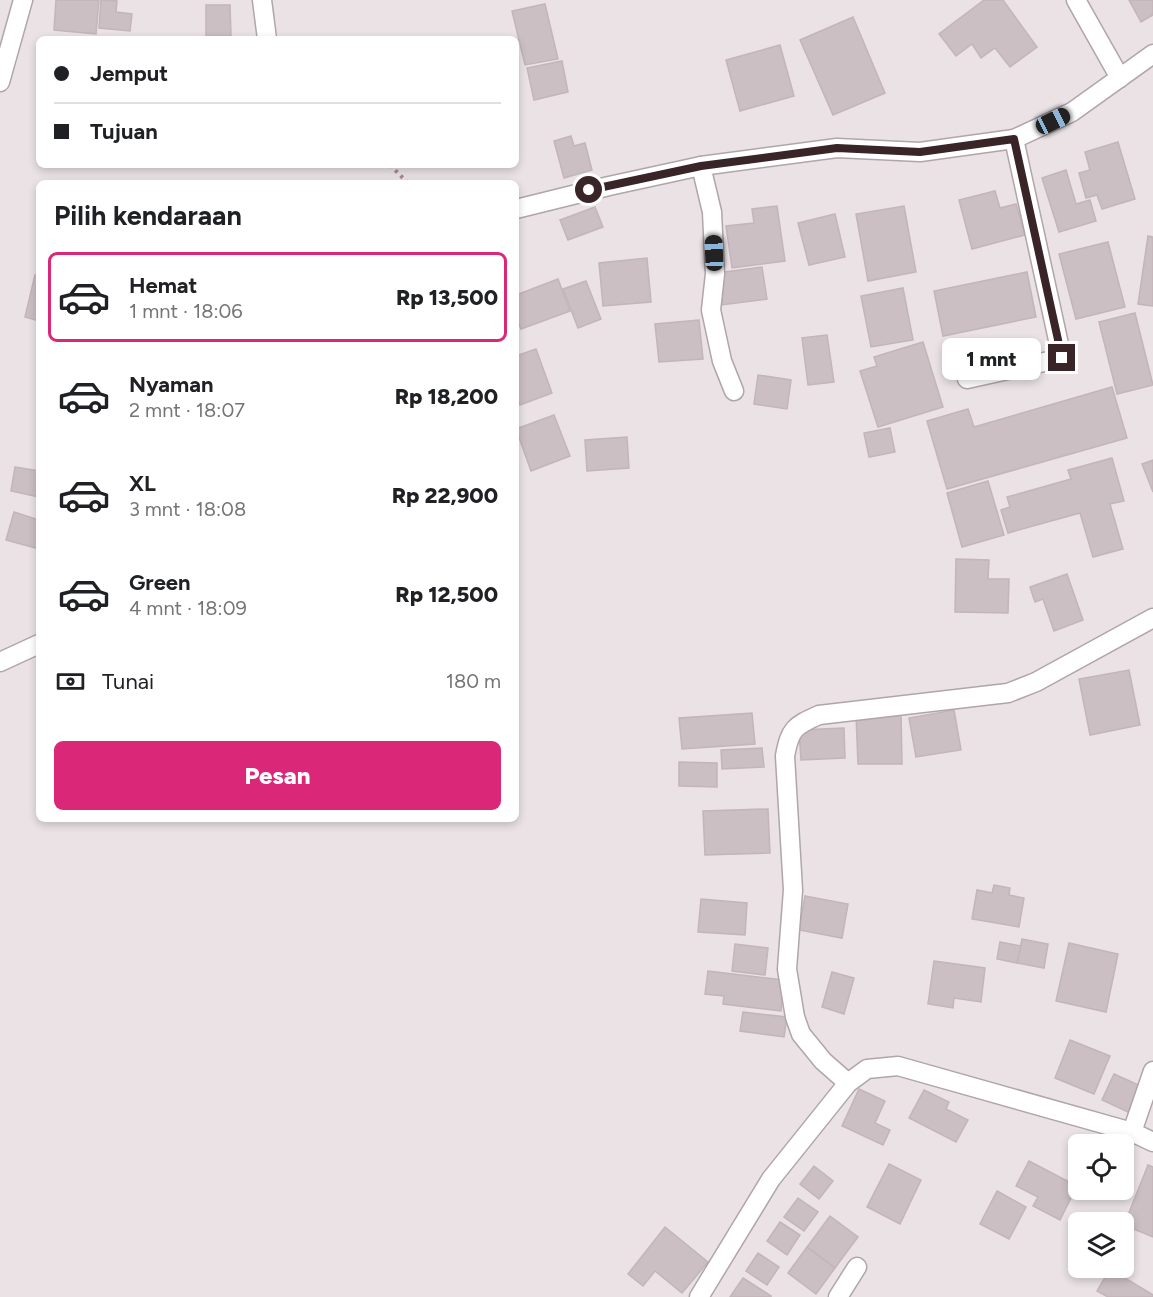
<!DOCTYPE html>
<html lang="id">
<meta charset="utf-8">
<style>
body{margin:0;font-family:Figtree,sans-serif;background:#f2f2f2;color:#202124;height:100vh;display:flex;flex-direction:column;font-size:22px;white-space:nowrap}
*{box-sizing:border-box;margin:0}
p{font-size:20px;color:#757577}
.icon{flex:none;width:33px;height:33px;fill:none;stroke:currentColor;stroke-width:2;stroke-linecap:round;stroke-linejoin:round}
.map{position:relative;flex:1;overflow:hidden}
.side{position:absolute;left:36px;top:180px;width:483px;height:642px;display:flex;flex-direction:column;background:#fff;border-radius:9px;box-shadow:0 3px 9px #0003}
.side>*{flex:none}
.guide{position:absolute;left:36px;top:36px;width:483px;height:132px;border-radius:9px;box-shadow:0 3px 9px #0003;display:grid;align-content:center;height:132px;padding:0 18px;background:#fff}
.controls{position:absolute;left:1068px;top:1134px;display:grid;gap:12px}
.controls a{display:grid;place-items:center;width:66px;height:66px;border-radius:9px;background:#fff;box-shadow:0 3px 9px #0003;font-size:30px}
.end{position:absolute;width:27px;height:27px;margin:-14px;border:8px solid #392428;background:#fff;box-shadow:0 0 0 3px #fff}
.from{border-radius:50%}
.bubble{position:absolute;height:42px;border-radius:9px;background:#fff;box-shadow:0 3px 9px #0003;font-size:20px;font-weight:800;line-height:42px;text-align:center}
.car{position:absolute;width:18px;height:36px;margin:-18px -9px;border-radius:8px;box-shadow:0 0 4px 2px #0007;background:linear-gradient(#222 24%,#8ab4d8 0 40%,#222 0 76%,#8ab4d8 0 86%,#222 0)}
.guide b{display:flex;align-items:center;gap:21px;height:57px;font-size:22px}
.guide b+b{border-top:2px solid #e0e0e0}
.guide i{width:15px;height:15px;background:#202124}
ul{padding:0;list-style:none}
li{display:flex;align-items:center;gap:18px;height:90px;margin:0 12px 9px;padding:0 6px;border:3px solid transparent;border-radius:9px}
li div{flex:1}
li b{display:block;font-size:22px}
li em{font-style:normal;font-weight:800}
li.active{border-color:#db2777}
li>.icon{width:54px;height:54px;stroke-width:1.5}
h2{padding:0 18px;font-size:27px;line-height:72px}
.pay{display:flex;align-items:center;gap:15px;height:66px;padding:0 18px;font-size:22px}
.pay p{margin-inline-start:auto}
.button{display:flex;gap:12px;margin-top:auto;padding:12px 18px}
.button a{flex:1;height:69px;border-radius:9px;background:#db2777;color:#fff;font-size:24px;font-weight:800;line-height:69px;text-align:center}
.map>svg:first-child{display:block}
.building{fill:#cbbfc3;stroke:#c3b5ba;stroke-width:1.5}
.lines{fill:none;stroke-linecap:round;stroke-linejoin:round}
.minor-casing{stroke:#b1a5a9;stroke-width:21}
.path{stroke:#ab868e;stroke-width:4;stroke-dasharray:3 4.5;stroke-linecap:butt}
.minor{stroke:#fff;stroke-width:18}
.route{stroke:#392428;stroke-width:8}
</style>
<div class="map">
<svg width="1153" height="1297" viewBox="0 0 1153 1297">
<rect width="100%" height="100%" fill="#eae2e5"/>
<g class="building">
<polygon points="56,0 99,0 96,34 54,30"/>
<polygon points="101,0 117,1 116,12 132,14 130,31 99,28"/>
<polygon points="984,0 1003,0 1037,47 1010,67 995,48 981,58 972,44 956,56 939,34"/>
<polygon points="1129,0 1153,0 1153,15 1141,22"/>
<polygon points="545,4 558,59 525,65 512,11"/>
<polygon points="206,5 230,5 231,36 206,36"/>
<polygon points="853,17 885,93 833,115 800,40"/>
<polygon points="780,45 794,96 740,111 726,60"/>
<polygon points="562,61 568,92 534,100 527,68"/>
<polygon points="571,136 574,146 585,143 592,170 564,178 554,141"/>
<polygon points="1118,142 1135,199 1102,209 1097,195 1086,198 1079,173 1090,170 1085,152"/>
<polygon points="1066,170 1076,204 1090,200 1096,221 1059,232 1042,178"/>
<polygon points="995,191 1000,208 1016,204 1025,235 972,249 959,200"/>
<polygon points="777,206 785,261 732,268 726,226 754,223 752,209"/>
<polygon points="904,206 916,272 868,281 856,214"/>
<polygon points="595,207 603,227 568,240 560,220"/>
<polygon points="835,214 845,257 809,265 798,223"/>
<polygon points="1148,236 1153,237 1153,306 1138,304"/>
<polygon points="1108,242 1125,307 1076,319 1059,254"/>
<polygon points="647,258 651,302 603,306 599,263"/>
<polygon points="762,267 767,299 721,305 717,273"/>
<polygon points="1027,272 1036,317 943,336 934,291"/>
<polygon points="35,275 39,276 39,321 25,317"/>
<polygon points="558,279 570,311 521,329 516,316 516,295"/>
<polygon points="586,281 601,319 578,328 563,289"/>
<polygon points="903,288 913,340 871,347 861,296"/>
<polygon points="1135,313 1153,385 1117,394 1099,322"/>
<polygon points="699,320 703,359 659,362 655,324"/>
<polygon points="827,335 834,382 808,385 802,338"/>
<polygon points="923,342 943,407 878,427 860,371 877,366 874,357"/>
<polygon points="536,349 552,393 520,405 516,394 516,356"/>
<polygon points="758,375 791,380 787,409 754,404"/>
<polygon points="1112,387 1127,438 947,489 927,421 968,409 974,427"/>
<polygon points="554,415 570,456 531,471 516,429"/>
<polygon points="890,428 895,452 869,457 864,433"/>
<polygon points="627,437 629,468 587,471 585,440"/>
<polygon points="1112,458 1124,501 1110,504 1123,549 1093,557 1080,513 1008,533 1001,510 1010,507 1007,497 1071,479 1068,470"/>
<polygon points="1153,460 1153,492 1142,464"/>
<polygon points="15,467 39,471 39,497 11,491"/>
<polygon points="988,481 1004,535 962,547 947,493"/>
<polygon points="14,512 39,520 39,549 6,540"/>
<polygon points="956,559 989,560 988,579 1009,579 1008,613 955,612"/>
<polygon points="1067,574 1083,620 1054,631 1043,599 1035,602 1030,587"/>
<polygon points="1129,670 1140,725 1090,735 1079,679"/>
<polygon points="954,710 961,750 916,757 909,718"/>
<polygon points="752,713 755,744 682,749 679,718"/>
<polygon points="901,714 902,764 858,764 856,715"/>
<polygon points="844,728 845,758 801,760 799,730"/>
<polygon points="762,748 764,767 722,769 721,750"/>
<polygon points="679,762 717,763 717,787 679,786"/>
<polygon points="768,809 770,853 705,855 703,811"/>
<polygon points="994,885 1010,888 1009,895 1024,898 1019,927 972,919 977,890 992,893"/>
<polygon points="805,896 848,904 842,938 799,930"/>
<polygon points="701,899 747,903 745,935 698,932"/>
<polygon points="1022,939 1048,944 1044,968 1017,963"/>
<polygon points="1000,942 1021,946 1017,963 997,959"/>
<polygon points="1069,943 1118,954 1106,1012 1056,1001"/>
<polygon points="735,944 768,948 765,975 732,971"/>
<polygon points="934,961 985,968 981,1002 954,998 953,1008 928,1004"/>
<polygon points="708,971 784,980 781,1011 723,1004 724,996 705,994"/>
<polygon points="832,972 854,978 844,1014 822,1007"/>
<polygon points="743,1012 787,1017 784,1037 740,1031"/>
<polygon points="1070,1040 1110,1056 1094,1094 1055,1078"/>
<polygon points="1114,1074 1141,1086 1128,1112 1102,1100"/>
<polygon points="859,1089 885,1101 875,1123 890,1130 883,1145 842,1126"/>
<polygon points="924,1090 949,1102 946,1109 968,1120 956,1142 909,1118"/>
<polygon points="1029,1161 1077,1186 1060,1220 1033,1206 1038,1197 1016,1186"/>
<polygon points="889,1164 921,1180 900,1224 867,1207"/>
<polygon points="1148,1165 1153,1167 1153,1237 1124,1225"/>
<polygon points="814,1166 833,1181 819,1199 800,1184"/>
<polygon points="997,1191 1026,1207 1009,1239 980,1224"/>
<polygon points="798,1198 818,1212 804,1231 784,1217"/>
<polygon points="830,1216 858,1237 835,1268 807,1247"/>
<polygon points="780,1222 800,1235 787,1255 767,1241"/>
<polygon points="665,1227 708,1262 682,1293 655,1271 643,1286 628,1274"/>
<polygon points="807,1247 835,1268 816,1294 788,1273"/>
<polygon points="758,1253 779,1267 767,1285 746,1271"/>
<polygon points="1110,1269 1153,1295 1153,1297 1108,1297 1097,1291"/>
<polygon points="743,1278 771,1296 771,1297 730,1297"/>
</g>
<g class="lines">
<defs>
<g id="minor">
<polyline points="262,0 267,39"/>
<polyline points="1076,0 1120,78"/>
<polyline points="0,82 23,0"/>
<polyline points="701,166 712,212 715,274 711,310 722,361 734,391"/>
<polyline points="516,209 609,186 701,166 837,148 920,152 1014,139 1072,112 1153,54"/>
<polyline points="967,379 1062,358 1014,139"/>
<polyline points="0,662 39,644"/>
<path d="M848 1083 823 1061 801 1034 795 1017 787 969 793 890 785 756C790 729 794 726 819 715L1008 693 1036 682 1153 618"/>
<polyline points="1132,1132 1153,1071"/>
<polyline points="699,1297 771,1179 848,1083 867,1069 898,1066 1132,1132 1153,1142"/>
<polyline points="838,1297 857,1267"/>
</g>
</defs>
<use href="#minor" class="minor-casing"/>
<polyline class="path" points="390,165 408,183"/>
<use href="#minor" class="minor"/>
</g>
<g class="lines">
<polyline class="route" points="589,190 701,166 837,148 920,152 1014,139 1062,358"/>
</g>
</svg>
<div class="controls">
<a><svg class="icon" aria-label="locate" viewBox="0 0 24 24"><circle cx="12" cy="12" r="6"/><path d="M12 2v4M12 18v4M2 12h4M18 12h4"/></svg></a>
<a><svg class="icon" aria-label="layers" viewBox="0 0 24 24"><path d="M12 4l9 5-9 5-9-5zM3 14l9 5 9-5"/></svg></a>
</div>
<i class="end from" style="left:589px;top:190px"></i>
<i class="end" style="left:1062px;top:358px"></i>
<div class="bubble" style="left:942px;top:338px;width:99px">1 mnt</div>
<i class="car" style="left:1053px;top:121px;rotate:64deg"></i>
<i class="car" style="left:714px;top:253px;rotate:358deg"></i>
<div class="guide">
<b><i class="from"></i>Jemput</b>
<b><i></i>Tujuan</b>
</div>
<section class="side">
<h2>Pilih kendaraan</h2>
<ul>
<li class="active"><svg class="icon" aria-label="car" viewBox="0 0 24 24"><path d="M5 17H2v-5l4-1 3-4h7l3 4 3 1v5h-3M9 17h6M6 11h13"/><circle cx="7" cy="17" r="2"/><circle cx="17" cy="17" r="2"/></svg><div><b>Hemat</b><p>1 mnt · 18:06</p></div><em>Rp 13,500</em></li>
<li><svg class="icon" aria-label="car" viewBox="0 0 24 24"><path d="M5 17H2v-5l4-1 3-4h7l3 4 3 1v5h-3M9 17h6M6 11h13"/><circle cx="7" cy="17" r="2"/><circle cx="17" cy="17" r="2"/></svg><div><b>Nyaman</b><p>2 mnt · 18:07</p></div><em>Rp 18,200</em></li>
<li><svg class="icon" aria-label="car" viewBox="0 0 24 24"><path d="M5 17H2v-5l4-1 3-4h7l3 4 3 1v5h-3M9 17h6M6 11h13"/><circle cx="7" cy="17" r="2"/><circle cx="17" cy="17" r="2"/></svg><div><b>XL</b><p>3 mnt · 18:08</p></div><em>Rp 22,900</em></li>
<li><svg class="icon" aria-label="car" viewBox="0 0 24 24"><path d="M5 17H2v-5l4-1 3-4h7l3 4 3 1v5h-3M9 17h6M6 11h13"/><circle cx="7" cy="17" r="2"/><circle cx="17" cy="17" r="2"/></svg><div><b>Green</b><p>4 mnt · 18:09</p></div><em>Rp 12,500</em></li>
</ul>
<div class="pay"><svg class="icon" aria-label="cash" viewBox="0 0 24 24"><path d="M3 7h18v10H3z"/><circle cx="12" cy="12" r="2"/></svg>Tunai<p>180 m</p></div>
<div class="button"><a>Pesan</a></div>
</section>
</div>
